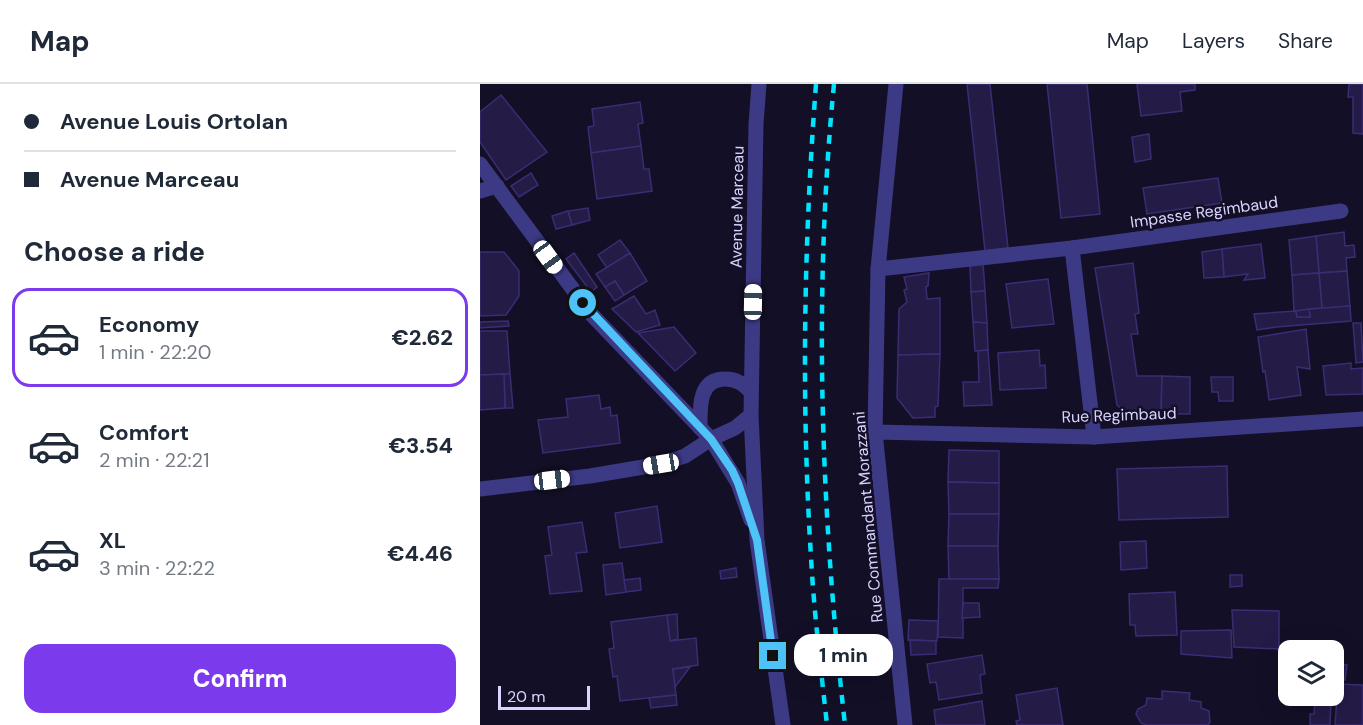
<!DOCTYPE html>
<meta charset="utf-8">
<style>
body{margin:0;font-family:"DM Sans",sans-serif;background:#f2f2f3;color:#1f2937;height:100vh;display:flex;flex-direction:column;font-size:22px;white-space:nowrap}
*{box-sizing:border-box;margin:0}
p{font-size:20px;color:#747a83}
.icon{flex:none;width:33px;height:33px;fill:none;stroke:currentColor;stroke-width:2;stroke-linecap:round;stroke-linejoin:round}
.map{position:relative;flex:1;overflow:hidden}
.sheet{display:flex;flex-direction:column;background:#fff;width:480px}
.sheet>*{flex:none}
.banner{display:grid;align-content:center;height:132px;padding:0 24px;background:#fff}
.controls{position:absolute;left:798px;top:556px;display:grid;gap:12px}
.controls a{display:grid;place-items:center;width:66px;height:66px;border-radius:12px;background:#fff;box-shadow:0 6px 24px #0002;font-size:30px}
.scale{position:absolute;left:18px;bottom:15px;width:92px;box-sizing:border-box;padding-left:6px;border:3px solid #d9d4ff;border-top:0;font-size:16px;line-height:21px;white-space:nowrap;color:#d9d4ff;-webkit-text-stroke:4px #130f26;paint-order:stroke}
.end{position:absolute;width:27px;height:27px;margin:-14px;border:8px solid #4fc3f7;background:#111;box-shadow:0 0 0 3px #111}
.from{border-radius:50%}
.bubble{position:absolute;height:42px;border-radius:18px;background:#fff;box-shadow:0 6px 24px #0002;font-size:20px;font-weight:800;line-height:42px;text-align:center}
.car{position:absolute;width:18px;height:36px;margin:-18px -9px;border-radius:8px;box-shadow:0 0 4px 2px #0007;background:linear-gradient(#fff 24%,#345 0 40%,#fff 0 76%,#345 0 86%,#fff 0)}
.banner b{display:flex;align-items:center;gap:21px;height:57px;font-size:22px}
.banner b+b{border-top:2px solid #e0e1e3}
.banner i{width:15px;height:15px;background:#1f2937}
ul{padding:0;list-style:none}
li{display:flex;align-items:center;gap:18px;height:99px;margin:0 12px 9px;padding:0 12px;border:3px solid transparent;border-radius:18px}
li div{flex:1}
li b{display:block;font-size:22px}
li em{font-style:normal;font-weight:800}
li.current{border-color:#7c3aed}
li>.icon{width:54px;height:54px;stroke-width:1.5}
h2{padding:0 24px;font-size:27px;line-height:72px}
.button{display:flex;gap:12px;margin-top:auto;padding:12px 24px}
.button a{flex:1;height:69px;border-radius:18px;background:#7c3aed;color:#fff;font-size:24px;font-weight:800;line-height:69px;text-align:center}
header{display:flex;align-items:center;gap:36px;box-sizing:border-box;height:84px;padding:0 30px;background:#fff;border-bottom:2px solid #e0e1e3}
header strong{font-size:28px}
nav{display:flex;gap:33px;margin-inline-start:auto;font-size:21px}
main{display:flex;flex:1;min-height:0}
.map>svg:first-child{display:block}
.building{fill:#241b47;stroke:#3b2d73;stroke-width:1.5}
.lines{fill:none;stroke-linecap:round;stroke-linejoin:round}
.minor{stroke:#3d3a85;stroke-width:15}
.rail{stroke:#00e5ff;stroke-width:4.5;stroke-dasharray:9 8;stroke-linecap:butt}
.route{stroke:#4fc3f7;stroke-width:8}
.labels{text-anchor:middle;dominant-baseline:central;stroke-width:5;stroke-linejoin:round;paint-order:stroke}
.street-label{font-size:16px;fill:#d9d4ff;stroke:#130f26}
</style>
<header>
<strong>Map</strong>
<nav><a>Map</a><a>Layers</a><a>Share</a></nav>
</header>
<main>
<section class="sheet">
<div class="banner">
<b><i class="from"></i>Avenue Louis Ortolan</b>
<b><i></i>Avenue Marceau</b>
</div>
<h2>Choose a ride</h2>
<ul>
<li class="current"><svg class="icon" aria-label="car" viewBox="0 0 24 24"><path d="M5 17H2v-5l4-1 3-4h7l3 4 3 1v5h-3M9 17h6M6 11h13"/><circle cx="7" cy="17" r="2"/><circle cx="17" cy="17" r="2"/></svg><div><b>Economy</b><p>1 min · 22:20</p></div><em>€2.62</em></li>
<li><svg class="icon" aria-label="car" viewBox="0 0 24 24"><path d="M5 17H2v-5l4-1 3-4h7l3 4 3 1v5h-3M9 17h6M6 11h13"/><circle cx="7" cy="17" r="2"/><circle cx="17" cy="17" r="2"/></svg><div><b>Comfort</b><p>2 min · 22:21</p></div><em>€3.54</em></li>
<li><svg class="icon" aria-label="car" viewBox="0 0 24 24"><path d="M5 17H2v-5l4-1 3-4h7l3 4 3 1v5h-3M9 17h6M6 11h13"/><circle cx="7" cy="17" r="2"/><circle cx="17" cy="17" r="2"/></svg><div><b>XL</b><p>3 min · 22:22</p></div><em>€4.46</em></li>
</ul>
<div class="button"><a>Confirm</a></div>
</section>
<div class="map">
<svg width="883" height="641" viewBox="0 0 883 641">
<rect width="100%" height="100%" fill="#130f26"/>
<g class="building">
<polygon points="487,0 510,0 528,164 505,167"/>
<polygon points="567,0 607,0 620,130 581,134"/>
<polygon points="657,0 715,0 715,6 700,8 702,27 661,32"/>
<polygon points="869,0 883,0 883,50 873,49 873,13 868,13"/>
<polygon points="21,11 67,68 26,96 0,58 0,28"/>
<polygon points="160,18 163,39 158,40 161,62 111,69 108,43 114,42 112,25"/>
<polygon points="669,50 671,75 655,78 652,53"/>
<polygon points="161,62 164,85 169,85 172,107 117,115 111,69"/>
<polygon points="51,89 58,101 39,113 31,102"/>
<polygon points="738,94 742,119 667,130 663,104"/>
<polygon points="108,124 110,136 92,141 88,127"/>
<polygon points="88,127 92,141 76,145 72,132"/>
<polygon points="864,148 865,162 874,161 875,173 866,174 867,187 839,189 836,152"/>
<polygon points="836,152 839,189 812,191 809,156"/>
<polygon points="140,156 150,169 127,184 118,171"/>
<polygon points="781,160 785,194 764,196 768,190 744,193 742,165"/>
<polygon points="742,165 744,193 724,194 722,168"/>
<polygon points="0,168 24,168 39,187 39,212 26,231 0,232"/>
<polygon points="94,169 117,203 111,208 86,175"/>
<polygon points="150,169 167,197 144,211 135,197 125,203 116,190"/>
<polygon points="503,179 505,207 491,208 490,182"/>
<polygon points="653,179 659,229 655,230 658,250 651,250 657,292 682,292 681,330 646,330 637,321 615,184"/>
<polygon points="867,187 870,222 842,225 839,189"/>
<polygon points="449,189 448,202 446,203 447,215 460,214 460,270 418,271 419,225 427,218 424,206 427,205 424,193"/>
<polygon points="839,189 842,225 814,227 812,191"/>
<polygon points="568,195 574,240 532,244 526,200"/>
<polygon points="135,197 144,211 135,217 125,203"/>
<polygon points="505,207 507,239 493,238 491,208"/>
<polygon points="154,212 166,230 175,226 180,241 156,248 132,225"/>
<polygon points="870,222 871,237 796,243 777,246 774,230 816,227 817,233 830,233 829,225"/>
<polygon points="829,225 830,233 817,233 816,227"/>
<polygon points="28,237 29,242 0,244 0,238"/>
<polygon points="493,238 507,239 508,266 495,267"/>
<polygon points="873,239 881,239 883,278 876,279"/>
<polygon points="194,243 216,269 195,287 158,249"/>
<polygon points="826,245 830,285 817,283 821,311 789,316 785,287 783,288 778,253"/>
<polygon points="0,247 27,247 30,290 0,291"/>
<polygon points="508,266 512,321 484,322 483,298 499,298 498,267"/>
<polygon points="559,266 560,282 565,281 566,304 520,306 518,269"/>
<polygon points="460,270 458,322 455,323 455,333 433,334 417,314 418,271"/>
<polygon points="871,279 871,285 883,284 883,310 846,311 843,282"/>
<polygon points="24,290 30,290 33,324 25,324"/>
<polygon points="24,290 25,324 0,326 0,291"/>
<polygon points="682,292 710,293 710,330 681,330"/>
<polygon points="731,293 753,293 753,317 739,317 738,308 732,308"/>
<polygon points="119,311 121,325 130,323 131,332 137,331 140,359 63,369 58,336 88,333 86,315"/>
<polygon points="469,366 519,367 519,399 468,398"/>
<polygon points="747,382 748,433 639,436 637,385"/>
<polygon points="468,398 519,399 519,430 469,430"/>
<polygon points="177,422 182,458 140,464 135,429"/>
<polygon points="469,430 519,430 518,462 468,462"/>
<polygon points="102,438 107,468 96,469 102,507 70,510 65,472 72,471 68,443"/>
<polygon points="666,457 667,484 641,486 640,458"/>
<polygon points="468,462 518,462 519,495 469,495"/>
<polygon points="142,479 146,508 126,511 123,481"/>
<polygon points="256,484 257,493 241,495 240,487"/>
<polygon points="750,491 762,491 762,502 750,503"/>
<polygon points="160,494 161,506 146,508 144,496"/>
<polygon points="459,495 519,495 518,504 483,504 483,554 458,553"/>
<polygon points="695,508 697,551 656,552 655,541 650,541 649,510"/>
<polygon points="483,519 499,519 500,533 482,534"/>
<polygon points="752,526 799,527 799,565 754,563"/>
<polygon points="197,530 198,555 190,557 187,531"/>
<polygon points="187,531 190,557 216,554 218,581 193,585 196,611 140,617 137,592 133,593 129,565 134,564 131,538"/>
<polygon points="429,536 458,537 457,557 428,556"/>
<polygon points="751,546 752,574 701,570 701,547"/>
<polygon points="430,556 456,557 456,570 431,571"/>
<polygon points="502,571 505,590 500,591 502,609 459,616 456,598 450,599 447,580"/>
<polygon points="854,580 867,581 865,596 854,596"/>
<polygon points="210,583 195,603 193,585"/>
<polygon points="858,600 883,601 883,641 855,641"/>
<polygon points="577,604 583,641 537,641 536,637 540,636 536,611"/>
<polygon points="682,607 710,609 709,616 721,618 721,624 729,627 730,638 728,641 666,641 661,639 656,630 658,625 666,621 667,614 682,615"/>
<polygon points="196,611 197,621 171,624 169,614"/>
<polygon points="502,617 505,641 456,641 454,626"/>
<polygon points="835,618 851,618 850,641 830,641 830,630 834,630"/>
</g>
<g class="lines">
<g class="minor">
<polyline points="279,0 276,40 271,331 277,456 303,641"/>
<polyline points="416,0 398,185 395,348 425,641"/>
<polyline points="0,80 112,231 231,355 258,399 271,436"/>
<polyline points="0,107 17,102"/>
<polyline points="592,164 614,353"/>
<polyline points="398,185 592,164 861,127"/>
<path d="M220 344C220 324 218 295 245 295 257 295 263 300 271 308"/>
<polyline points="395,348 614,353 883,335"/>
<polyline points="0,405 110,392 181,380 205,372 231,355 255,344 271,331"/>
</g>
<g class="rail">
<path d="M336 0C324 157 321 316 331 473 334 529 341 585 347 641"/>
<path d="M354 0C333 213 341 428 365 641"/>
</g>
</g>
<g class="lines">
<polyline class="route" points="103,219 231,355 252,386 258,399 277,456 293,572"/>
</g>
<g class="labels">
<g class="street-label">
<text transform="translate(257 123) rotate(-89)">Avenue Marceau</text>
<text transform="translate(724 128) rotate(-8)">Impasse Regimbaud</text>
<text transform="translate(639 331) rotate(-2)">Rue Regimbaud</text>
<text transform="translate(388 433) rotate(-95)">Rue Commandant Morazzani</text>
</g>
</g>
</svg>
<div class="controls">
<a><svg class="icon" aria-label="layers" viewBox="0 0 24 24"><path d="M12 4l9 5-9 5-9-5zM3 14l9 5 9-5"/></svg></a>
</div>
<div class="scale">20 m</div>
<i class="end from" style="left:103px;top:219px"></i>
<i class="end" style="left:293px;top:572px"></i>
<div class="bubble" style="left:314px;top:550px;width:99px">1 min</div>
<i class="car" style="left:68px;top:173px;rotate:144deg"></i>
<i class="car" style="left:273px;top:218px;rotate:1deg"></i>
<i class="car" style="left:181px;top:380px;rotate:261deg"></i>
<i class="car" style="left:72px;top:396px;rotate:83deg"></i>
</div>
</main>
